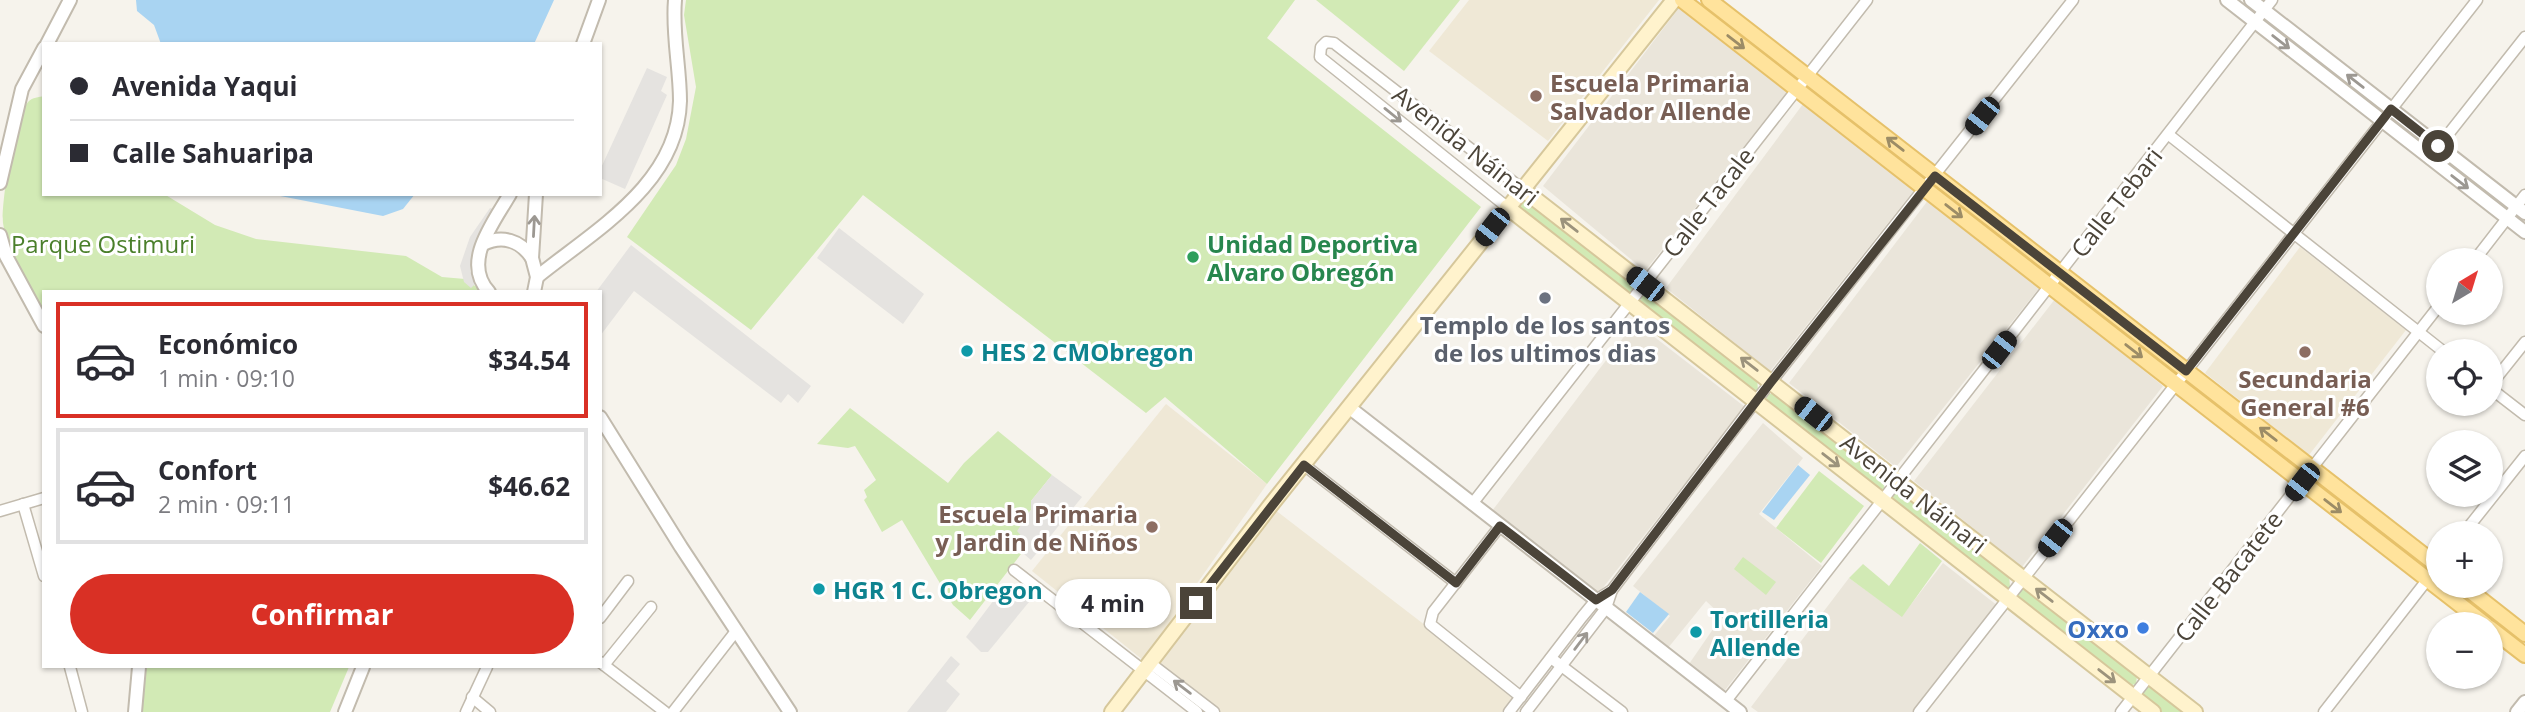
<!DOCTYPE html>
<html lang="es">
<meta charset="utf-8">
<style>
body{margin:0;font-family:"Open Sans",sans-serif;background:#f2f2f3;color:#2b2b33;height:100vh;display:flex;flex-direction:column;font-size:26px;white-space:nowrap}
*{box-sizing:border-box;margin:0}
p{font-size:23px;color:#7c7c81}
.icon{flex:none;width:38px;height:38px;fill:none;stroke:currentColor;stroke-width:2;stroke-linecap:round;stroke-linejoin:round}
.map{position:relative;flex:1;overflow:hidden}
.sheet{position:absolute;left:42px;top:290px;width:560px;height:378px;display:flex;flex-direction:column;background:#fff;border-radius:0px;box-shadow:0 2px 5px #0004}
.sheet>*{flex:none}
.hud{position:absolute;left:42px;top:42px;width:560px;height:154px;border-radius:0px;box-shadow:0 2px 5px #0004;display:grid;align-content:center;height:154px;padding:0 28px;background:#fff}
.needle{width:46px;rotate:38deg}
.controls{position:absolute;left:2426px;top:248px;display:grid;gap:14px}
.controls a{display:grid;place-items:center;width:77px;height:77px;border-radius:50%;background:#fff;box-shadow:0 2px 5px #0004;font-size:35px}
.end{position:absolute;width:32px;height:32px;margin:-16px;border:9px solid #4b4439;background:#fff;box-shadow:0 0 0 4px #fff}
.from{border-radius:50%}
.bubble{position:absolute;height:49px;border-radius:24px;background:#fff;box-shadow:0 2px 5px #0004;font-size:23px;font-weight:700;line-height:49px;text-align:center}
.car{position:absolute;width:21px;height:42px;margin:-21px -10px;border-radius:9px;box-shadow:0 0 5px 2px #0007;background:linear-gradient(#222 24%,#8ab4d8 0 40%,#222 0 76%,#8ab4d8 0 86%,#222 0)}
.hud b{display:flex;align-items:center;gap:24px;height:66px;font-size:26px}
.hud b+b{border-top:2px solid #e1e1e2}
.hud i{width:18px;height:18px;background:#2b2b33}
ul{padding:12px 0 0;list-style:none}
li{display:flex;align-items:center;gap:21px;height:116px;margin:0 14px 10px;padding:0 14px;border:4px solid #e1e1e2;border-radius:0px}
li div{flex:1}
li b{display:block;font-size:26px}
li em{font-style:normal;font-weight:700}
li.selected{border-color:#d93025}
li>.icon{width:63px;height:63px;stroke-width:1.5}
.action{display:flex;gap:14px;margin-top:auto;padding:14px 28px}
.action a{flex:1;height:80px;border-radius:42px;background:#d93025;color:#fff;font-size:28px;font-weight:700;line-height:80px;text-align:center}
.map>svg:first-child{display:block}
.residential{fill:#eae5da}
.education{fill:#efe8d6}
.green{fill:#d2eab5}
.parking{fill:#e5e3e0}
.water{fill:#a9d4f2}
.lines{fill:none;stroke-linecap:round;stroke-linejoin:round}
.minor-casing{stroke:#c2bbae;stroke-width:13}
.tertiary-casing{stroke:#c2bbae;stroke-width:16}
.secondary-casing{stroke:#d6c79b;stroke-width:18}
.primary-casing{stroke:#e6c16a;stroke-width:18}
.minor{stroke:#fff;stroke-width:10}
.tertiary{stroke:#fff;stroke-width:12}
.secondary{stroke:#fff3cd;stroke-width:14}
.primary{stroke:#ffe39c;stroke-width:14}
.oneway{stroke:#9c8c66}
.oneway2{stroke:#9c9892}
.oneway3{stroke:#9c937c}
.route{stroke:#4b4439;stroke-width:9}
.education-dot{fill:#8d6e63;stroke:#fff;stroke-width:2.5}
.leisure-dot{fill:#2e9e5b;stroke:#fff;stroke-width:2.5}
.worship-dot{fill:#6b7280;stroke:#fff;stroke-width:2.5}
.culture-dot{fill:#0f9aa8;stroke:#fff;stroke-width:2.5}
.shop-dot{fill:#3f7fe0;stroke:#fff;stroke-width:2.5}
.labels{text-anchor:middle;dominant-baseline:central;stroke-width:6;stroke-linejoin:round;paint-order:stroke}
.education-label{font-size:24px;font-weight:bold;fill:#785e54;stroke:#fff;text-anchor:start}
.street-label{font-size:24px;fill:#4b4439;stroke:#fff}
.park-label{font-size:24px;fill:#4a7f2a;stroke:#fff}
.leisure-label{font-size:24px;font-weight:bold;fill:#27864d;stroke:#fff;text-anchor:start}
.worship-label{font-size:24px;font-weight:bold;fill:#5b616d;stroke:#fff}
.culture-label{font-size:24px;font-weight:bold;fill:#0d838f;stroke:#fff;text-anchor:start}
.shop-label{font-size:24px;font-weight:bold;fill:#366cbe;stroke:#fff;text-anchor:end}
</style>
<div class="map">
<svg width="2525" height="712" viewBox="0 0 2525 712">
<rect width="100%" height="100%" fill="#f6f3ec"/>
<g class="residential">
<polygon points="1679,8 1788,91 1645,271 1543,186"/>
<polygon points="1803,104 1915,189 1770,371 1666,288"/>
<polygon points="1929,199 2040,287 1896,467 1789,383"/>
<polygon points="2055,299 2163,386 2022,567 1914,481"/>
<polygon points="1635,322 1745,407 1598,594 1492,511"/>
<polygon points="1763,423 1803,458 1759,514 1822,566 1725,690 1689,664 1722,616 1706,601 1668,648 1653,637 1670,616 1633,586"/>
<polygon points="1943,563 1998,606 1915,712 1758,712 1751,707 1849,578 1902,616"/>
</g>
<g class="education">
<polygon points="1469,0 1659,0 1548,141 1429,51"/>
<polygon points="2300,247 2406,330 2309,455 2205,373"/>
<polygon points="1166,404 1267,484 1143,660 1032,571"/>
<polygon points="1270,506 1516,695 1502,712 1218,712 1162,668 1145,670"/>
</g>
<g class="green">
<polygon points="686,0 1295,0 1267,38 1481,207 1267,484 1165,397 1146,413 863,195 751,330 627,237 676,165 686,139 696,87 684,15"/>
<polygon points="1316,0 1460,0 1404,71"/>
<path d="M44 96V194H164L215 225 256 239 406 256 442 277 465 279 484 292H44V312C29 285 7 254 3 223 1 204 15 113 29 101 32 98 39 97 44 96Z"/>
<polygon points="1525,197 1632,279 1633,292 1630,294 1514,206"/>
<polygon points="1650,295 1757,378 1758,390 1755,393 1639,304 1642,296"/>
<polygon points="1768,394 1776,394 1883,476 1884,488 1880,491 1765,402"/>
<polygon points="850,408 948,483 964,463 998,431 1052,475 1031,501 1031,510 1022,520 1024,539 1017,548 1021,554 970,620 953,605 902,520 882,532 864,500 867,497 864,490 876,480 855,446 848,448 817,444"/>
<polygon points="1819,471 1864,506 1821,563 1776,528"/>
<polygon points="1895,492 1902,492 2009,574 2010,587 2007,589 1891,501"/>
<polygon points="1920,543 1942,561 1902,617 1849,578 1863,564 1889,586"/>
<polygon points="1743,557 1776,582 1766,595 1734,569"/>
<polygon points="2028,589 2137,676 2136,684 2128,686 2017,598 2020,590"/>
<polygon points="143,667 349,667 330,712 143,712"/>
<polygon points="2152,686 2188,712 2160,712 2141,695 2144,687"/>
</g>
<g class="parking">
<polygon points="647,68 667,77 661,91 667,95 625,189 600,178 600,170"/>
<polygon points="490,208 498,210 474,251 470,271 476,283 471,288 464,282 460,266 470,237"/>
<polygon points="839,228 924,294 903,324 817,258"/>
<polygon points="631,245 811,386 798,403 788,394 781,403 634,291 600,336 600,292 596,292"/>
<polygon points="1052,475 1082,497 1031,560 1017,548 1024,539 1017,531 1031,510 1031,501"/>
<polygon points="1006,584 1029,602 988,652 981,652 966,637"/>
<polygon points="951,656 960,664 946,681 960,694 946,712 907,712"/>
</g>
<g class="water">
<polygon points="136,0 554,0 534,44 161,44 154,25 137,11"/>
<polygon points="270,194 415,194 403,209 383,216"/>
<polygon points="1798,465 1810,475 1774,520 1762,512"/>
<polygon points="1640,592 1669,614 1653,633 1626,612"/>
</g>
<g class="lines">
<defs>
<g id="minor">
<polyline points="2169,135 2444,352"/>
<polyline points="2439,146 2525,37"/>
<polyline points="1507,207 1320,57 1321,47 1326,42 1334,43 1521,188"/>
<polyline points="2474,261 2525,195"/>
<polyline points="2490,386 2525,342"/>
<polyline points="2490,388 2525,415"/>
<polyline points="1304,465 1456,583"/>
<polyline points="23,504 44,576"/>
<polyline points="1472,504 1867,0"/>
<polyline points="0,511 44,498"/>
<polyline points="1500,526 1433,612 1430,624 1521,697"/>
<polyline points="2463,534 2525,456"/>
<polyline points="1014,570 1197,712"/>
<polyline points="600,618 628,581"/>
<polyline points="1551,658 1622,712"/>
<polyline points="600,662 665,712"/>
<polyline points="1150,663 1214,712"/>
<polyline points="604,665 651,607"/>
<polyline points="70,667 82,712"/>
<polyline points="472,697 490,712"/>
<polyline points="1726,701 2272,0"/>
<polyline points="466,712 487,667"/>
<polyline points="673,712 736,631"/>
<polyline points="1509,712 1582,617 1596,600 1612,590"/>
<polyline points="1526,712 1606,608 1612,590 1755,402 2073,0"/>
<polyline points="1919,712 2477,0"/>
<polyline points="2121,712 2438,307"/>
<polyline points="2324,712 2438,566"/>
</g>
<g id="tertiary">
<polyline points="2227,0 2525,232"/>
<polyline points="2251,0 2525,213"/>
<polyline points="47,44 70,0"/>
<polyline points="583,44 599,0"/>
<polyline points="0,183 22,89 44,48"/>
<polyline points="0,235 6,256 44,326"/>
<path d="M483 244C502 235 520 240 532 258"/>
<path d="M537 277C595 230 678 184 680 101 680 67 672 34 675 0"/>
<path d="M489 292C461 262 494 222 510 194"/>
<polyline points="534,292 537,277 532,258 536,194"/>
<polyline points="1350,408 1740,712"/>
<polyline points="600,417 681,547 790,712"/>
<polyline points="135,712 139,667"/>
<polyline points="345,712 363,667"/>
<polyline points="2517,712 2525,702"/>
</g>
<g id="secondary">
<polyline points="1521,188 2195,712"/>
<polyline points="1507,207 2153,712"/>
<polyline points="1112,712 1270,506 1674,0"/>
</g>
<g id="primary">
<polyline points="1682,0 2486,625"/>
<polyline points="1709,0 2438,566"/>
<polyline points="2464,586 2525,634"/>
<polyline points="2490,628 2525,655"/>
</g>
</defs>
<use href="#minor" class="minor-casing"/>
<use href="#tertiary" class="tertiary-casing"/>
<use href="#secondary" class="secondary-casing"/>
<use href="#primary" class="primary-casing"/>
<use href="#minor" class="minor"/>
<use href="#tertiary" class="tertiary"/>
<use href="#secondary" class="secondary"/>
<use href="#primary" class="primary"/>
</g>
<defs><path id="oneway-shaft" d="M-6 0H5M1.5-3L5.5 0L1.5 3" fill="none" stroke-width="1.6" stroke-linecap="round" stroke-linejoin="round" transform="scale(1.75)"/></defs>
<g class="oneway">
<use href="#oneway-shaft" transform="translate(1736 42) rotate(38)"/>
<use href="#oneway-shaft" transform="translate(1895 144) rotate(-142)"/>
<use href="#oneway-shaft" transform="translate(1954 211) rotate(38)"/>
<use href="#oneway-shaft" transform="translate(2134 351) rotate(38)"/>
<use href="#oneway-shaft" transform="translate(2268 434) rotate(-142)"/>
<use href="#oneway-shaft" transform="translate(2333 506) rotate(38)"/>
</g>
<g class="oneway2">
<use href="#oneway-shaft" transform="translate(2281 42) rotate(38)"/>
<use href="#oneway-shaft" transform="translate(2355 81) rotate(-142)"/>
<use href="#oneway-shaft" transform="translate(1393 115) rotate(39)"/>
<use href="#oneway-shaft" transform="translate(2460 182) rotate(38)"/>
<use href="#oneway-shaft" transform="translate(534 226) rotate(-87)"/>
<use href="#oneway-shaft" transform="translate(1581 641) rotate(-53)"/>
<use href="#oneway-shaft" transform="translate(1182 687) rotate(-143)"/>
</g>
<g class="oneway3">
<use href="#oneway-shaft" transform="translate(1569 225) rotate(-142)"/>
<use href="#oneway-shaft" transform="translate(1749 364) rotate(-142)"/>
<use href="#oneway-shaft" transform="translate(1831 460) rotate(38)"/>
<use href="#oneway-shaft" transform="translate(2044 595) rotate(-142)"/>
<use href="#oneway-shaft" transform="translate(2107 676) rotate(38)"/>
</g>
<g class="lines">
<polyline class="route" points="1196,603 1304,465 1456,583 1500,526 1596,600 1612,590 1771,382 1935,176 2186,371 2391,109 2438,146"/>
</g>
<g class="education-dot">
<circle cx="1536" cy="96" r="7"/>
<circle cx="2305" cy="352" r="7"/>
<circle cx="1152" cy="527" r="7"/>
</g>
<circle class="leisure-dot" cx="1193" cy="257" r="7"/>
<circle class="worship-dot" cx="1545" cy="298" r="7"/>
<g class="culture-dot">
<circle cx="967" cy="351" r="7"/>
<circle cx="819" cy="589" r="7"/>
<circle cx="1696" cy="632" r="7"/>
</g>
<circle class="shop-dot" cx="2143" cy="628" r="7"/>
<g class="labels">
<g class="education-label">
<text x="1550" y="82">Escuela Primaria<tspan x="1550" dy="28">Salvador Allende</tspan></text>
<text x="2305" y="378" text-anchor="middle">Secundaria<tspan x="2305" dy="28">General #6</tspan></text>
<text x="1138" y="513" text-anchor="end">Escuela Primaria<tspan x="1138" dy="28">y Jardin de Niños</tspan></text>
</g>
<g class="street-label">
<text transform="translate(1466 145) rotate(38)">Avenida Náinari</text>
<text transform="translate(1708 202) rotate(-52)">Calle Tacale</text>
<text transform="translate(2116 202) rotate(-52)">Calle Tebari</text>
<text transform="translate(1914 493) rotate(38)">Avenida Náinari</text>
<text transform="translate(2228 576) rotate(-52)">Calle Bacatete</text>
</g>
<g class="park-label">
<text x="103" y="243">Parque Ostimuri</text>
</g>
<g class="leisure-label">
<text x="1207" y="243">Unidad Deportiva<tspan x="1207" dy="28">Alvaro Obregón</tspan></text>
</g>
<g class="worship-label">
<text x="1545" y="324">Templo de los santos<tspan x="1545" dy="28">de los ultimos dias</tspan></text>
</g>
<g class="culture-label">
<text x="981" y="351">HES 2 CMObregon</text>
<text x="833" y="589">HGR 1 C. Obregon</text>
<text x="1710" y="618">Tortilleria<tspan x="1710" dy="28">Allende</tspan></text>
</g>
<g class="shop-label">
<text x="2129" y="628">Oxxo</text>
</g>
</g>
</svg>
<div class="controls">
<a><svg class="needle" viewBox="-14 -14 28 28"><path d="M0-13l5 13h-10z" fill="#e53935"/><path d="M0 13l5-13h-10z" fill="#7c7c81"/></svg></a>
<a><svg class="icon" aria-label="locate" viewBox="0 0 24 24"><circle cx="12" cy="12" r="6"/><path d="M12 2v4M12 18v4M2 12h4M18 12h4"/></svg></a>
<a><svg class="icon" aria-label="layers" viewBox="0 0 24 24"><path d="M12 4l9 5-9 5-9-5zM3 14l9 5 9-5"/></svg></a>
<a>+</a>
<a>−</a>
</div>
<i class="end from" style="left:2438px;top:146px"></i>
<i class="end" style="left:1196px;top:603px"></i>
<div class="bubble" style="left:1055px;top:579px;width:116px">4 min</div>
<i class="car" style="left:1982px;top:116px;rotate:218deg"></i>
<i class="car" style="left:1492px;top:227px;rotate:218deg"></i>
<i class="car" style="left:1645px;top:284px;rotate:308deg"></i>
<i class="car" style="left:1999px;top:350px;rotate:38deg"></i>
<i class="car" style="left:1813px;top:414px;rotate:308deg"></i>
<i class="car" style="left:2302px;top:482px;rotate:218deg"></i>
<i class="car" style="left:2055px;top:538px;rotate:218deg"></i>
<div class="hud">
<b><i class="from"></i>Avenida Yaqui</b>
<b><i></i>Calle Sahuaripa</b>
</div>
<section class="sheet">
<ul>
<li class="selected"><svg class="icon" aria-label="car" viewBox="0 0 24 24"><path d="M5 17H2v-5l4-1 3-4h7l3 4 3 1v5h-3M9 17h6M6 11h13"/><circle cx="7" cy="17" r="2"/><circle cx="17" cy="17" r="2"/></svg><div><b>Económico</b><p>1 min · 09:10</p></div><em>$34.54</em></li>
<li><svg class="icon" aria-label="car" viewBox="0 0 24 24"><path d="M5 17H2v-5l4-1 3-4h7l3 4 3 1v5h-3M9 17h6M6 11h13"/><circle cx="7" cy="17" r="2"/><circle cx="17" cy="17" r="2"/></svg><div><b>Confort</b><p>2 min · 09:11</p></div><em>$46.62</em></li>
</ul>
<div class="action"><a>Confirmar</a></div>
</section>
</div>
